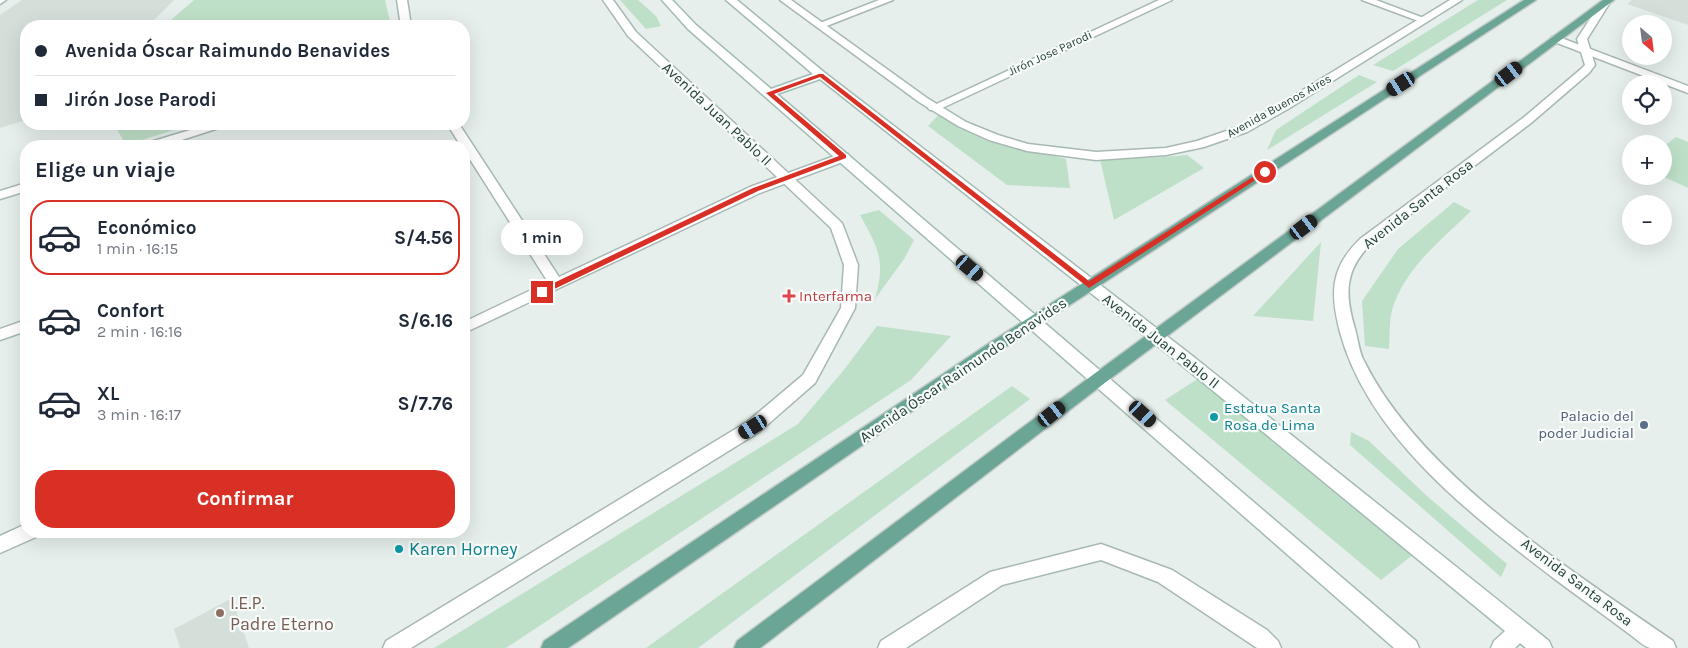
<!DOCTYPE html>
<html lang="es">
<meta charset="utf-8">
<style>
body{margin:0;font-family:Karla,sans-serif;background:#f6f6f7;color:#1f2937;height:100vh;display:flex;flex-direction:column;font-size:19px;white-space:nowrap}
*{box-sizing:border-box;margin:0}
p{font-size:16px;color:#747a83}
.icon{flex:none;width:28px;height:28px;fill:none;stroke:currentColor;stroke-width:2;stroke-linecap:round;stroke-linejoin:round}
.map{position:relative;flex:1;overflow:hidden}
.details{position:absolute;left:20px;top:140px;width:450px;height:398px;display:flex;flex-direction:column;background:#fff;border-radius:20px;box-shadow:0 5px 20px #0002}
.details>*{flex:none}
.banner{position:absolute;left:20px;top:20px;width:450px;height:110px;border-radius:20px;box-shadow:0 5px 20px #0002;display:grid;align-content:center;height:110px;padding:0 15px;background:#fff}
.needle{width:32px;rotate:152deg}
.buttons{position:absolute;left:1622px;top:15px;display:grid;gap:10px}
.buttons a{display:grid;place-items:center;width:50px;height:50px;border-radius:50%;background:#fff;box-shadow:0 5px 20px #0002;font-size:25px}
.end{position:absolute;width:22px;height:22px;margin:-11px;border:6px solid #d93025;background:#fff;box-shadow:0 0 0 2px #fff}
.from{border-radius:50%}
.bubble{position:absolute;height:35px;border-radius:18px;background:#fff;box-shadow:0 5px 20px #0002;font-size:16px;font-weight:700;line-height:35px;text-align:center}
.car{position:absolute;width:15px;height:30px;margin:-15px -8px;border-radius:6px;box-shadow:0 0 4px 1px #0007;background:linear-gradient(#222 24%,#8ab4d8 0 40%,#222 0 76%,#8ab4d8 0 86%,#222 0)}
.banner b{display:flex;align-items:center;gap:18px;height:48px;font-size:19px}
.banner b+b{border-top:1px solid #e0e1e3}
.banner i{width:12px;height:12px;background:#1f2937}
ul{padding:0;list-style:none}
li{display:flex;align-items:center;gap:15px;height:75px;margin:0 10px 8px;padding:0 5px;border:2px solid transparent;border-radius:20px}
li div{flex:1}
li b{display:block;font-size:19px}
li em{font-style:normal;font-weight:700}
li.on{border-color:#d93025}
li>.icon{width:45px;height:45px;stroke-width:1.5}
h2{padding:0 15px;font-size:22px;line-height:60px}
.button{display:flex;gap:10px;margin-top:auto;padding:10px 15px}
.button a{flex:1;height:58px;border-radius:20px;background:#d93025;color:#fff;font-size:20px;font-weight:700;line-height:58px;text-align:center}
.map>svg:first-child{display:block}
.built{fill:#d4dfda}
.green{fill:#bfe0c8}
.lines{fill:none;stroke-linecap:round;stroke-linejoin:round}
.minor-casing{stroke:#a8b8b2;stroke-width:3}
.tertiary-casing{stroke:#a8b8b2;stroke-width:3}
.secondary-casing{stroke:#a4bbb3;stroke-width:3}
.primary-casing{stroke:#c2cac8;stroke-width:3}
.minor{fill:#fff;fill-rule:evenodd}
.tertiary{fill:#fff;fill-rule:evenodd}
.secondary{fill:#fff;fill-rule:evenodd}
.primary{fill:#6aa596;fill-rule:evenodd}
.route{fill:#d93025}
.health-dot{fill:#e0444e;stroke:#f7fbf9;stroke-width:2}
.culture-dot{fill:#0f9aa8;stroke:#f7fbf9;stroke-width:2}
.service-dot{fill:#5c6f8a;stroke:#f7fbf9;stroke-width:2}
.education-dot{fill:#8d6e63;stroke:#f7fbf9;stroke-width:2}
.labels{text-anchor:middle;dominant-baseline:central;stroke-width:4.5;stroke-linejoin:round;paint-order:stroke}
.far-street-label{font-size:12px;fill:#24423a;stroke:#f7fbf9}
.street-label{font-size:15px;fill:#24423a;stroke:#f7fbf9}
.health-label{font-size:15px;fill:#be3a42;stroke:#f7fbf9;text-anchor:start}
.culture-label{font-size:15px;fill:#0d838f;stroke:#f7fbf9;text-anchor:start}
.service-label{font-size:15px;fill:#4e5e75;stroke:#f7fbf9;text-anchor:end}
.near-culture-label{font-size:18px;fill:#0d838f;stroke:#f7fbf9;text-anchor:start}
.near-education-label{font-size:18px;fill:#785e54;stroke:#f7fbf9;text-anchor:start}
</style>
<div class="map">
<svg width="1688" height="648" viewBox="0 0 1688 648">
<rect width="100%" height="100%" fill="#e6efeb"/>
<g class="built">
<polygon points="22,0 174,0 148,26 26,26 26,120 0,128 0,15"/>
<polygon points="1632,0 1688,0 1688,25 1627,4"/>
<polygon points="232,598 249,648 180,648 174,629"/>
</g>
<g class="green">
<polygon points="194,0 385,0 391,26 164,26"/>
<polygon points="620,0 638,0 656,16 661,26 646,29"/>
<polygon points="1478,0 1507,0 1393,71 1373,65"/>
<polygon points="1359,75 1377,82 1267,150 1276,130"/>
<polygon points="940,113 1036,151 1066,159 1070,188 1007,185 928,126"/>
<polygon points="114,124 193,124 126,145"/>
<polygon points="1676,137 1688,142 1688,188 1662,176 1664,146"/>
<path d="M1099 155C1129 159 1158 158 1187 155L1204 168 1114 220Z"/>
<path d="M1454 202 1471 211C1441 240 1404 269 1392 310 1389 322 1390 336 1389 349L1365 346 1362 301 1398 249Z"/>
<path d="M879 210 914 240 904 259 875 299C886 260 878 248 860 215Z"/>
<polygon points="1321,242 1313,321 1253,316"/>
<polygon points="877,326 951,336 911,380 506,648 434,648 798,424 843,371"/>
<polygon points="1199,378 1415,553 1381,580 1165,400"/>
<polygon points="1012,386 1030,399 698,648 646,648"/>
<polygon points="1351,432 1369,441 1428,497 1507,564 1501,577 1350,445"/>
</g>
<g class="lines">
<defs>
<g id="minor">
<polygon points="0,0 6,0 0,4"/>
<polygon points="397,0 407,0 411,26 401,26"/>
<polygon points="879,0 893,0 824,27 815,25"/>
<polygon points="1159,0 1172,0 938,110 930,110 928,108"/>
<polygon points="1362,0 1376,0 1429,20 1421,22"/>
<polygon points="1556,36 1688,86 1688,93 1552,41 1552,37"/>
<polygon points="210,124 227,124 225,126 163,146 145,146 147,143"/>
<polygon points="447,124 459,124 559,277 750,187 840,154 848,154 850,157 848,160 760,193 464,333 464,322 548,282 464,150 464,146 461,146"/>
<polygon points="26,183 26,191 0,199 0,191"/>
<polygon points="26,320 26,331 0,340 0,329"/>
<polygon points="26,524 26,531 38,531 36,537 0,553 0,536"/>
</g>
<g id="tertiary">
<polygon points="603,0 613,0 636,32 842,223 858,265 855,308 815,383 759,432 411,648 383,648 386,641 747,422 803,375 841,308 844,265 831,228 628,36"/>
<polygon points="780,0 791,0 927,98 966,122 998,135 1028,144 1096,152 1166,148 1197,141 1238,127 1280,104 1450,0 1462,0 1288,109 1247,132 1204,147 1166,155 1096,160 1027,151 989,140 958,126 919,102"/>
<path d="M1601 2 1609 4 1587 39 1595 65 1589 73 1531 123 1370 245C1344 271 1345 295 1355 329 1358 339 1359 352 1364 361 1421 476 1570 569 1673 641L1676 648C1668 648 1657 648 1650 648 1643 646 1634 637 1628 633 1603 614 1577 596 1552 577 1470 514 1368 436 1340 332 1330 294 1330 268 1360 239L1523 118 1581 69 1585 65 1577 39Z"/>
<polygon points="1101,544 1172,570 1267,630 1278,641 1281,648 1257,648 1158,582 1101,560 1002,585 906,648 878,648 881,641 990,572"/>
</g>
<polygon id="secondary" points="662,0 672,0 696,25 771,89 813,74 726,0 737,0 825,73 1190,354 1549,641 1552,648 1526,648 1520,643 1515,648 1491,648 1494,641 1505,631 1178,362 820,79 777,94 1416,641 1419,648 1394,648 688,29"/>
<g id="primary">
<polygon points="1524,0 1536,0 1001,350 568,648 541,648 544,641 991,342"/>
<polygon points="1603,0 1614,0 1106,382 760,648 734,648 737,641 1094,374"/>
</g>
</defs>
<use href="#minor" class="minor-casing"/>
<use href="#tertiary" class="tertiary-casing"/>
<use href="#secondary" class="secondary-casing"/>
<use href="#primary" class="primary-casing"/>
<use href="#minor" class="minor"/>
<use href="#tertiary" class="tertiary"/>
<use href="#secondary" class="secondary"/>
<use href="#primary" class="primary"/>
</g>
<polygon class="route" points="819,74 823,74 1089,281 1262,171 1268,172 1089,288 820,77 774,94 846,155 846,158 758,191 544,294 539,294 539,290 753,188 839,156 766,93"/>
<path class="health-dot" d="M786.5 288.5h5v5h5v5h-5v5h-5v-5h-5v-5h5z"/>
<g class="culture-dot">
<circle cx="1214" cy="417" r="5"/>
<circle cx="399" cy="549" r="5"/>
</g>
<circle class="service-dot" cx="1644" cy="425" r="5"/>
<circle class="education-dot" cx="220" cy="613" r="5"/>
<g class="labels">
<g class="far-street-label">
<text transform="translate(1050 53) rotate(-25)">Jirón Jose Parodi</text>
<text transform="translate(1279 106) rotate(-29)">Avenida Buenos Aires</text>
</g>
<g class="street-label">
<text transform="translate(717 114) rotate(43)">Avenida Juan Pablo II</text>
<text transform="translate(1418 204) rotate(-38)">Avenida Santa Rosa</text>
<text transform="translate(1161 341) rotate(38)">Avenida Juan Pablo II</text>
<text transform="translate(963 370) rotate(-34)">Avenida Óscar Raimundo Benavides</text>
<text transform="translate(1577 582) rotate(37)">Avenida Santa Rosa</text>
</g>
<g class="health-label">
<text x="799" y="296">Interfarma</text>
</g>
<g class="culture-label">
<text x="1224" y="408">Estatua Santa<tspan x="1224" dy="17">Rosa de Lima</tspan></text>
</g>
<g class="service-label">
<text x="1634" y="416">Palacio del<tspan x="1634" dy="17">poder Judicial</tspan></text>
</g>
<g class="near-culture-label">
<text x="409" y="549">Karen Horney</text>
</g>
<g class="near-education-label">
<text x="230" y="603">I.E.P.<tspan x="230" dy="21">Padre Eterno</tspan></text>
</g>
</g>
</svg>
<div class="buttons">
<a><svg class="needle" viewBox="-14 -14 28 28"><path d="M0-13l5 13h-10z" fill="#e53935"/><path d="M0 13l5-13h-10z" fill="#747a83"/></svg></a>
<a><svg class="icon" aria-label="locate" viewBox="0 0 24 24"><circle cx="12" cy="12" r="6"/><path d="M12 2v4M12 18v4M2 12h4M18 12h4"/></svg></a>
<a>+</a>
<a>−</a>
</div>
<i class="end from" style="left:1265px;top:172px"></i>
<i class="end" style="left:542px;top:292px"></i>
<div class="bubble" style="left:501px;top:220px;width:82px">1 min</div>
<i class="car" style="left:1509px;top:74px;rotate:53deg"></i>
<i class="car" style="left:1401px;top:84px;rotate:237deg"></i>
<i class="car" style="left:1304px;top:227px;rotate:53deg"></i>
<i class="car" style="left:970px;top:268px;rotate:131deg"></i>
<i class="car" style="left:1052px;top:414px;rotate:52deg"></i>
<i class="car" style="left:1143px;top:414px;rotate:132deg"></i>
<i class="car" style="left:753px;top:427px;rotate:238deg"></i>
<div class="banner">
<b><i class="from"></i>Avenida Óscar Raimundo Benavides</b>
<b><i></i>Jirón Jose Parodi</b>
</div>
<section class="details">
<h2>Elige un viaje</h2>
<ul>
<li class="on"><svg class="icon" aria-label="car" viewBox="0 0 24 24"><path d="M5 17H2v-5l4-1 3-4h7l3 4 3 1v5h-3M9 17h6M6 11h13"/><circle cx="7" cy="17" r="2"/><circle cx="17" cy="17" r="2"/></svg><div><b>Económico</b><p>1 min · 16:15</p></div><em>S/4.56</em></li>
<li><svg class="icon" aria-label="car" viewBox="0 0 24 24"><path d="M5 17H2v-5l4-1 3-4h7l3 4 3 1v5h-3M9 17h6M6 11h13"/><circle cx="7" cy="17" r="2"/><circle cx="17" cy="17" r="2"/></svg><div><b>Confort</b><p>2 min · 16:16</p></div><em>S/6.16</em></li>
<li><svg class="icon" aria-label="car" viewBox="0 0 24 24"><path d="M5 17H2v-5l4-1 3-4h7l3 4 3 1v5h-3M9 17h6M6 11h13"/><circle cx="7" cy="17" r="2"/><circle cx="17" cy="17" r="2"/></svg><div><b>XL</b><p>3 min · 16:17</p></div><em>S/7.76</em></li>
</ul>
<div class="button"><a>Confirmar</a></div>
</section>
</div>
